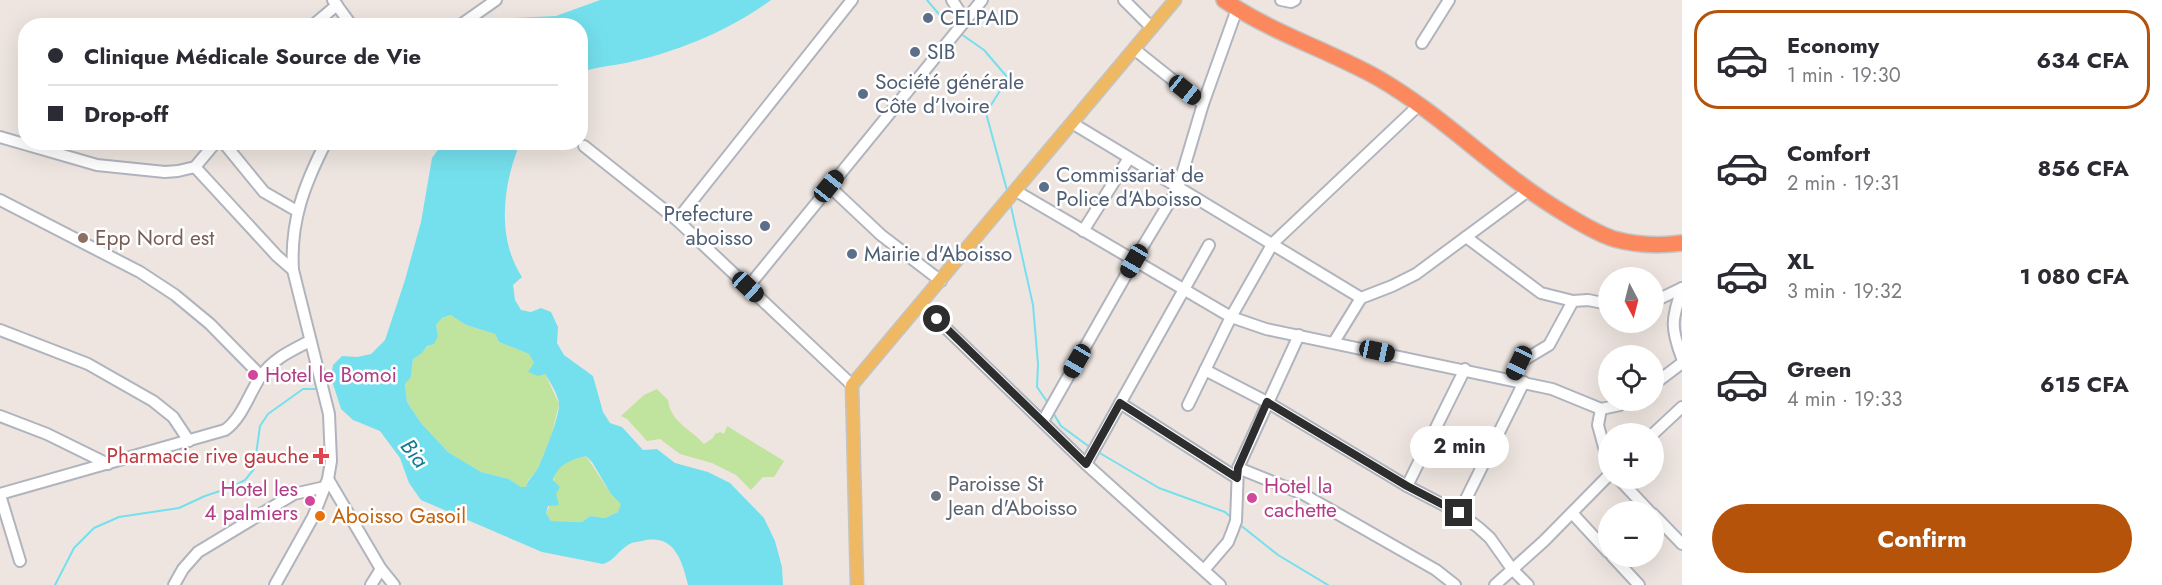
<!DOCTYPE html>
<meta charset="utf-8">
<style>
body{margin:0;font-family:Jost,sans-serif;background:#f2f2f3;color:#2b2b33;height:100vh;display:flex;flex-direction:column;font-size:22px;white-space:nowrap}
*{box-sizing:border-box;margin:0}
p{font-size:20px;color:#7c7c81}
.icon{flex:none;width:33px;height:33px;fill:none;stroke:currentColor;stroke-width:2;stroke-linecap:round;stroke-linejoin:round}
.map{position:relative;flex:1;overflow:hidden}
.details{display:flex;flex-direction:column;background:#fff;width:480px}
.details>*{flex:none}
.banner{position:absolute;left:18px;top:18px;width:570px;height:132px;border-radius:24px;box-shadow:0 6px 24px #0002;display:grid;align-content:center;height:132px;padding:0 30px;background:#fff}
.needle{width:39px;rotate:173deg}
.tools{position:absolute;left:1598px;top:267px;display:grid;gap:12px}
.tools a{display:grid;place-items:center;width:66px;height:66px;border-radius:50%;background:#fff;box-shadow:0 6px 24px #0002;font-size:30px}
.end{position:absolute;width:27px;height:27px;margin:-14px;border:8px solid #2d2d2d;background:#fff;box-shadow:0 0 0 3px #fff}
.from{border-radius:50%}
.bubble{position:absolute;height:42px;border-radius:21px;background:#fff;box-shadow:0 6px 24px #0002;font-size:20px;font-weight:700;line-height:42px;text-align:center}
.car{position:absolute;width:18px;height:36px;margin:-18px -9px;border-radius:8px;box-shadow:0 0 4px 2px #0007;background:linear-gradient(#222 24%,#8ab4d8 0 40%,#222 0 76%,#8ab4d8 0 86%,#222 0)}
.banner b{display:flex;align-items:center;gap:21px;height:57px;font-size:22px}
.banner b+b{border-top:2px solid #e1e1e2}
.banner i{width:15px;height:15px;background:#2b2b33}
ul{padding:10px 0 0;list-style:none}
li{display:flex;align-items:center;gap:18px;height:99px;margin:0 12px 9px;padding:0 18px;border:3px solid transparent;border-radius:24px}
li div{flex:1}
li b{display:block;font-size:22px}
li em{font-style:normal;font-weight:700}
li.active{border-color:#b45309}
li>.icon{width:54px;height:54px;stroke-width:1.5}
.action{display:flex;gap:12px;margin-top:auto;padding:12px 30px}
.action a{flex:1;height:69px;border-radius:36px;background:#b45309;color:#fff;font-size:24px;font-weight:700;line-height:69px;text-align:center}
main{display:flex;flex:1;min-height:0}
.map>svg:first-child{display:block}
.green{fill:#c0e39d}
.water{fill:#75e0ed;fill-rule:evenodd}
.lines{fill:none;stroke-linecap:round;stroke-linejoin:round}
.stream{stroke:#75e0ed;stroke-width:2}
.minor-casing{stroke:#b0b4bd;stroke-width:14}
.major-casing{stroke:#c4c4c4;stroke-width:15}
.highway-casing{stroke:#c4c4c4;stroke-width:18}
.minor{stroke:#fff;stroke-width:10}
.major{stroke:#efb863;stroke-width:12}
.highway{stroke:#fc885d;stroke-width:15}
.route{stroke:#2d2d2d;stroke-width:8}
.service-dot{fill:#5c6f8a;stroke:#fff;stroke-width:2}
.education-dot{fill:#8d6e63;stroke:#fff;stroke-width:2}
.hotel-dot{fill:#d1479c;stroke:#fff;stroke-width:2}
.health-dot{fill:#e0444e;stroke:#fff;stroke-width:2}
.worship-dot{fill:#6b7280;stroke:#fff;stroke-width:2}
.food-dot{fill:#e8710a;stroke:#fff;stroke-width:2}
.labels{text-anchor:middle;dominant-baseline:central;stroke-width:5;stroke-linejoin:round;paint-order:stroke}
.service-label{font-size:21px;fill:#4e5e75;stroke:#fff;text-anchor:start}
.education-label{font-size:21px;fill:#785e54;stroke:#fff;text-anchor:start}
.hotel-label{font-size:21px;fill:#b23c85;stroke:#fff;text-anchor:start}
.health-label{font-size:21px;fill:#be3a42;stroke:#fff;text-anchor:end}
.worship-label{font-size:21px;fill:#5b616d;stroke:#fff;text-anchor:start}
.food-label{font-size:21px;fill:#c56008;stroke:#fff;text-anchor:start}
.water-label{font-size:22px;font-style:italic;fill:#107d96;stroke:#fff}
</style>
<main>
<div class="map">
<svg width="1682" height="585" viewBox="0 0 1682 585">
<rect width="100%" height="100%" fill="#eee5e0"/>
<g class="green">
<path d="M452 315 466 325 495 334 499 342 529 354 534 363 545 374 559 404 551 437 536 472 528 480 526 487H521L509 479 481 472 448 452 421 423 407 402 405 383 411 377 413 359C423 353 429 344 438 336L436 325 442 318Z"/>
<path d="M657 389 668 400C671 423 691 429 704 444L713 438 715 434 720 432 724 434 727 426 784 461 774 477H763L751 490 736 475 712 463 680 454 660 439 647 441 627 419 621 416 644 395Z"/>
<path d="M586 456 611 494 622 504 618 512 605 518 590 516 582 522 551 521 546 513 556 494C549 466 562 463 586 456Z"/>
</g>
<g class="water">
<path d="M600 0H771C731 30 675 53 626 63 611 66 596 67 581 72L580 26 506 25 514 18 556 16Z"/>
<path d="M443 143H520C503 185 496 237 522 277L513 285 515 300 521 310 531 312 541 308 551 312 558 327 557 343 564 355 593 376 603 412 610 423 622 427 643 450 657 449 675 463 708 472 730 483 764 518 775 541 782 567 783 585H688C682 560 674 533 642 541 637 542 632 542 628 545 619 550 614 561 603 564L542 552 421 500 409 483 400 458 380 431 353 420 341 409 331 378 333 365 342 356 357 357 371 354 385 340 405 280 421 222 432 158ZM451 315 466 325 495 334 499 342 529 354 534 363 528 372 538 376 545 374C550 382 558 394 559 404 559 419 544 454 538 468 534 476 528 478 526 487H521L509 479 481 472 448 452 421 423 407 402 405 384 411 377 413 359 422 353 427 346 434 344 438 336 436 325 442 318ZM586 456 592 462 611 494 621 504 618 512 605 518 590 516 582 522 551 521 546 513 548 506 559 505 556 494 560 487 553 480C558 464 571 460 586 456Z"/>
</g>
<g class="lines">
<g class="stream">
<polyline points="927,0 948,25 954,29"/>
<polyline points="961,34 984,50 1008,78 986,113 1008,194"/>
<polyline points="1010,202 1033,305 1038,364 1037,387 1048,403"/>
<polyline points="1052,411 1061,426 1091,448"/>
<polyline points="1098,452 1159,488 1225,512 1232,518"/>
<polyline points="1239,524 1278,555 1328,585"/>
<polyline points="55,585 74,548 94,528 119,517 179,508 205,496 232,487 245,480 254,469 260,426 268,414 303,389 318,389"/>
</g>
<defs>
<g id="minor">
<polyline points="333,0 352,26"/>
<polyline points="952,0 965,20"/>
<polyline points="1124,0 1152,28"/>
<polyline points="1281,0 1291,2 1295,0"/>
<polyline points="312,26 337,5"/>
<polyline points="459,26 496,0"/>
<polyline points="1422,43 1449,0"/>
<polyline points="1134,49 1203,104"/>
<polyline points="1072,123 1361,298"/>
<polyline points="0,137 97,165 165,172 178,171 195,167 216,142"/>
<polyline points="223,142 264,192 297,211"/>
<polyline points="584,146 677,220 852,385"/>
<polyline points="195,167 277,256 293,270"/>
<polyline points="829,186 881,235 941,281"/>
<polyline points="1016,191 1231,317 1266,329 1552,389 1601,409 1620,405 1629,400"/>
<polyline points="0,200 140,272 175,295 210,324 261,376"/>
<polyline points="677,220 852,0"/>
<polyline points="1083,231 1129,158"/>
<polyline points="1466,237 1541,293 1573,301"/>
<polyline points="748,287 982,0"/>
<path d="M1682 288C1672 320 1670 326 1682 358"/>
<polyline points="1653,302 1682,288"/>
<polyline points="921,304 1086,464 1220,585"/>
<polyline points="0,330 88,364 153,401 173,417 189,441"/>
<polyline points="1334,342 1361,298 1392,286 1416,274 1528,191"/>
<polyline points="1205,370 1267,402 1407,486 1459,513 1479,528 1490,538 1512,569 1528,585"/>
<polyline points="1511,380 1519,363 1549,345 1573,301 1588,300 1608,304"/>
<polyline points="1653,385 1682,363"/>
<polyline points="1120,403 1237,478"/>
<polyline points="1188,405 1231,317 1273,243 1419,105"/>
<polyline points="1601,409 1598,425 1608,462"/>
<polyline points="0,416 47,434 108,464"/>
<polyline points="1043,421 1134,261 1178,188 1203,104 1237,9"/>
<polyline points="1653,434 1682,407"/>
<polyline points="1086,464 1209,245"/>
<polyline points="1238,468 1303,494 1436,570 1455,585"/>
<polyline points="1618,478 1650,512"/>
<polyline points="328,479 381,569 394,585"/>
<polyline points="1407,486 1465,369"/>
<path d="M0 494 225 430C243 417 249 393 261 376 274 358 291 351 310 341"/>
<polyline points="0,495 20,561"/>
<polyline points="1459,513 1524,382"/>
<polyline points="1572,513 1608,552"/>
<polyline points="1653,514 1682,544"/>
<polyline points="1612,556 1639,585"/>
<polyline points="1204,570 1228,542 1232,532 1236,521 1238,468 1299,335"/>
<polyline points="174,585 183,569 198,552 294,494 325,487"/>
<path d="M275 585 313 517 328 479 331 461 329 414 293 270C290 222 304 185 326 142"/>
<polyline points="371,585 381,569"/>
<polyline points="1495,585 1544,541 1608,476"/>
</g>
<polyline id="major" points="857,585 852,385 1175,0"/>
<path id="highway" d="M1224 0C1272 33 1328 50 1378 78 1444 116 1497 173 1562 212 1578 222 1596 233 1614 239 1636 245 1660 246 1682 243"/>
</defs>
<use href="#minor" class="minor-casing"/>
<use href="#major" class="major-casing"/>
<use href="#highway" class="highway-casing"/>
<use href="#minor" class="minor"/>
<use href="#major" class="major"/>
<use href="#highway" class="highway"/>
</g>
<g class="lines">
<polyline class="route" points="937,319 1086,464 1120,403 1237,478 1238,468 1267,402 1407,486 1459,513"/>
</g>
<g class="service-dot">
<circle cx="928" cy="18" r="6"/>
<circle cx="915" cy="52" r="6"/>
<circle cx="863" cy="94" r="6"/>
<circle cx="1044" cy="187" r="6"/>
<circle cx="765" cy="226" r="6"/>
<circle cx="852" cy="254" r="6"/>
</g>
<circle class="education-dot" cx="83" cy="238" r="6"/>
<g class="hotel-dot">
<circle cx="253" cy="375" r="6"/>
<circle cx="1252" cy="498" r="6"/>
<circle cx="310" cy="501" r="6"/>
</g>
<path class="health-dot" d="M318 447h6v6h6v6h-6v6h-6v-6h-6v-6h6z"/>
<circle class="worship-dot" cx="936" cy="496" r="6"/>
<circle class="food-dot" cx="320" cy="516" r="6"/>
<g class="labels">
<g class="service-label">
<text x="940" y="18">CELPAID</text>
<text x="927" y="52">SIB</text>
<text x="875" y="82">Société générale<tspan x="875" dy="24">Côte d’Ivoire</tspan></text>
<text x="1056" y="175">Commissariat de<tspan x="1056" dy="24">Police d'Aboisso</tspan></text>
<text x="753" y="214" text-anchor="end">Prefecture<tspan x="753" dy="24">aboisso</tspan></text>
<text x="864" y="254">Mairie d'Aboisso</text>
</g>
<g class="education-label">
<text x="95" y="238">Epp Nord est</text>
</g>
<g class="hotel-label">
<text x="265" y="375">Hotel le Bomoi</text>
<text x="1264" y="486">Hotel la<tspan x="1264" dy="24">cachette</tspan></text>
<text x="298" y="489" text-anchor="end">Hotel les<tspan x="298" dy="24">4 palmiers</tspan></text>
</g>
<g class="health-label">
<text x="309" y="456">Pharmacie rive gauche</text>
</g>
<g class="worship-label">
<text x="948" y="484">Paroisse St<tspan x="948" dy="24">Jean d'Aboisso</tspan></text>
</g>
<g class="food-label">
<text x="332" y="516">Aboisso Gasoil</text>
</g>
<g class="water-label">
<text transform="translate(415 453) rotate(52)">Bia</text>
</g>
</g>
</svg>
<div class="tools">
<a><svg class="needle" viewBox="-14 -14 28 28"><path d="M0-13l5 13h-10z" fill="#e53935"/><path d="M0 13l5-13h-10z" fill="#7c7c81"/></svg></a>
<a><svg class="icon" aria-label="locate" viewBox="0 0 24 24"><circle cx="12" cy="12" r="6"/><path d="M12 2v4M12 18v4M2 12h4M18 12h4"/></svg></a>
<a>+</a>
<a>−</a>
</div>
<i class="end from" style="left:937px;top:319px"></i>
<i class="end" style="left:1459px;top:513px"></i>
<div class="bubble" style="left:1410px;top:426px;width:99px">2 min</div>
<i class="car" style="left:1185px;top:90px;rotate:129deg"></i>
<i class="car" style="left:829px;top:186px;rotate:39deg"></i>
<i class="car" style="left:1134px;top:261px;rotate:210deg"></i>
<i class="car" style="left:748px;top:287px;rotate:133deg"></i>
<i class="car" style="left:1377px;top:351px;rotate:102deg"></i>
<i class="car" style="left:1077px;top:361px;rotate:210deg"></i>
<i class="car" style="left:1519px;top:363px;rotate:205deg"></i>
<div class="banner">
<b><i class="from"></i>Clinique Médicale Source de Vie</b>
<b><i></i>Drop-off</b>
</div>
</div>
<section class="details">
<ul>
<li class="active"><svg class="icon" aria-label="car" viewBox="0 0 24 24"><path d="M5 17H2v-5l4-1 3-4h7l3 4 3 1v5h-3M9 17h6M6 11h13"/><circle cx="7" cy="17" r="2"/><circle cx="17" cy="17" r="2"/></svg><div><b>Economy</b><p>1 min · 19:30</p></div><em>634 CFA</em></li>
<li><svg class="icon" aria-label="car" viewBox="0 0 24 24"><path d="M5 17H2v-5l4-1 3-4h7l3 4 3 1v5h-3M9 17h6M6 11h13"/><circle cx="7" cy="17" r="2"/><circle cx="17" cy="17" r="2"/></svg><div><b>Comfort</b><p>2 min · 19:31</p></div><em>856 CFA</em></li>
<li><svg class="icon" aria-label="car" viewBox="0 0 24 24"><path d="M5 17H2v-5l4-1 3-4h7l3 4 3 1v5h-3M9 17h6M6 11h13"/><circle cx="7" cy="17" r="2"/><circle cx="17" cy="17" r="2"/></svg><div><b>XL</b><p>3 min · 19:32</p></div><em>1 080 CFA</em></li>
<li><svg class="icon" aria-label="car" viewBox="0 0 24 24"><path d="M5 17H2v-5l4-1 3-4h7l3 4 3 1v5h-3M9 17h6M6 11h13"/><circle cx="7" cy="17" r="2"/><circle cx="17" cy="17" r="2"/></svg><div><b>Green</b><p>4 min · 19:33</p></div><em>615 CFA</em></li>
</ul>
<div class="action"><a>Confirm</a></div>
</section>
</main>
